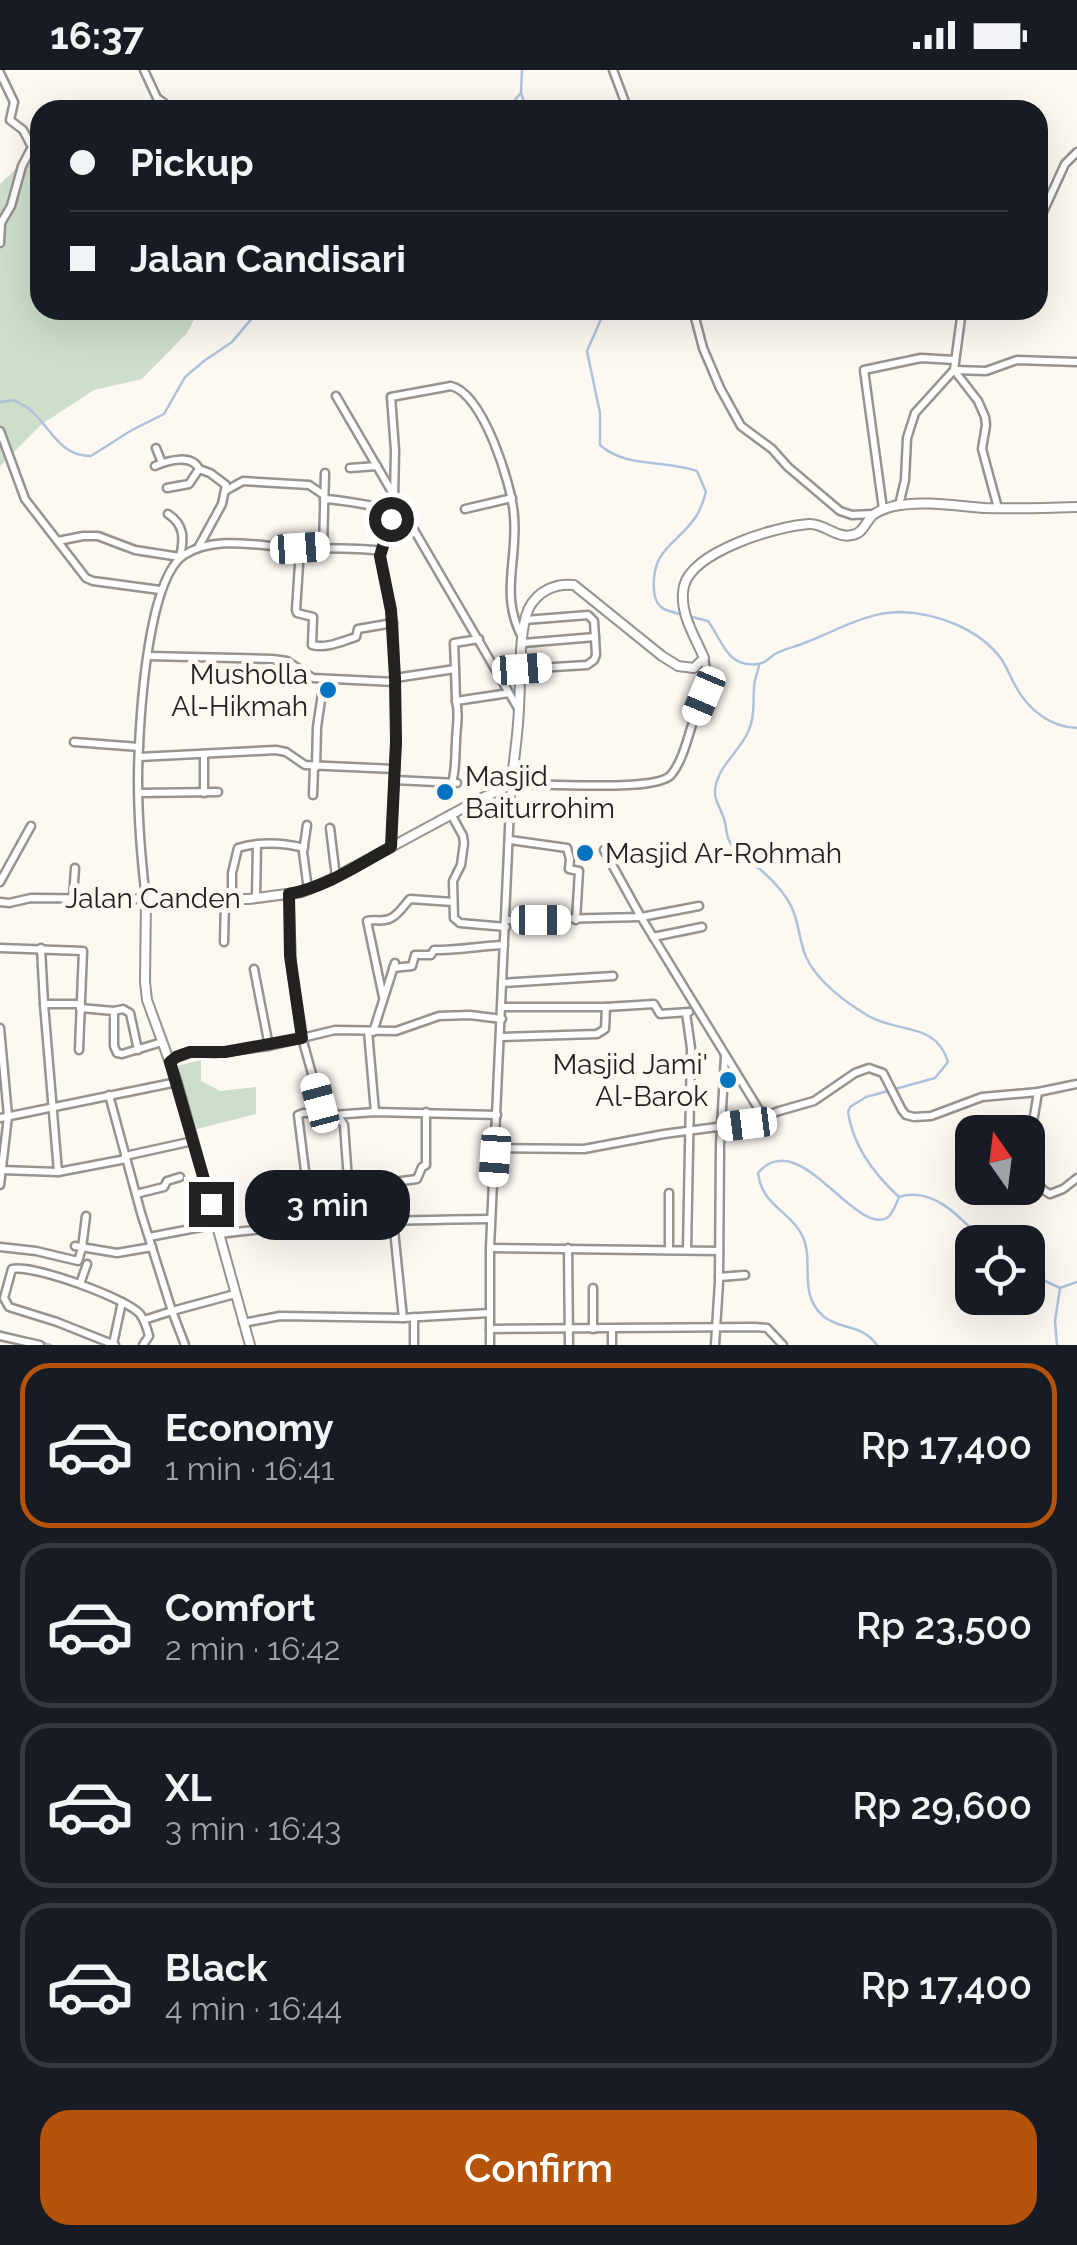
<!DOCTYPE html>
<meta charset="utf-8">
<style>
body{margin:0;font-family:Raleway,sans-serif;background:#242831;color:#f1f3f6;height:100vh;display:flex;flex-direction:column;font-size:38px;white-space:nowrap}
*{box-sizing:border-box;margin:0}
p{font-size:32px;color:#9ea1a6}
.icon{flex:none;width:55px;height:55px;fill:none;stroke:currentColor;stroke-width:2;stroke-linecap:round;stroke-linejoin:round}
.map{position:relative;height:1275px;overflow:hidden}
.sheet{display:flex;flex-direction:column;background:#171b24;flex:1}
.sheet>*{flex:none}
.guide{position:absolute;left:30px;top:30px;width:1018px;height:220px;border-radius:30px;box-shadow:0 10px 40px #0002;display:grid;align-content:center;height:220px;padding:0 40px;background:#171b24}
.needle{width:65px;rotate:346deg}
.buttons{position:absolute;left:955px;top:1045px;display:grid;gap:20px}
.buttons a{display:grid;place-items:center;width:90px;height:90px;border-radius:20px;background:#171b24;box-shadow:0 10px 40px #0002;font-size:50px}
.end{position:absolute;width:45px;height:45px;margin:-22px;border:12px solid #242220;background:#fff;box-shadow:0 0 0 5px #fff}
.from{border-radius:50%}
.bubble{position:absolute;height:70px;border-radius:30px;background:#171b24;box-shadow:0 10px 40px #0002;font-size:32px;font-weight:600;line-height:70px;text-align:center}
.car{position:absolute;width:30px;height:60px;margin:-30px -15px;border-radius:12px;box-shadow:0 0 8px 2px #0007;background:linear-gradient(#fff 24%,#345 0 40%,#fff 0 76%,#345 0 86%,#fff 0)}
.guide b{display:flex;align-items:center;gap:35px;height:95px;font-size:38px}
.guide b+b{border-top:2px solid #363941}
.guide i{width:25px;height:25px;background:#f1f3f6}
ul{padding:18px 0 0;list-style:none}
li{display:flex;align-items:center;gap:30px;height:165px;margin:0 20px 15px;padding:0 20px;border:5px solid #363941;border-radius:30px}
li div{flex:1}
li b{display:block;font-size:38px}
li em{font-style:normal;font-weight:600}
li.active{border-color:#b45309}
li>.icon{width:90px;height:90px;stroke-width:1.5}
.cta{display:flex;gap:20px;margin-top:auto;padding:20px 40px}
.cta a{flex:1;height:115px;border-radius:30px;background:#b45309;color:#fff;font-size:40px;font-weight:600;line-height:115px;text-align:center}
.status{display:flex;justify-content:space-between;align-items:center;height:70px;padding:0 50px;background:#171b24;direction:ltr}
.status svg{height:28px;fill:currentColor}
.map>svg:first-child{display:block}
.green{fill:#cddecb}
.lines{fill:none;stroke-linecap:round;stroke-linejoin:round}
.stream{stroke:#aec2da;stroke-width:2.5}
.minor-casing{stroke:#98938f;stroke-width:11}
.tertiary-casing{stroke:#98938f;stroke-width:12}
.minor{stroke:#fff;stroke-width:6}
.tertiary{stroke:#fff;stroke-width:8}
.route{stroke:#242220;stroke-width:12}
.poi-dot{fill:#0074be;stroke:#fef8f3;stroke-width:4}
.labels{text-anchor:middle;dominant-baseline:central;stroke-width:10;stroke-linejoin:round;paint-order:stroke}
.poi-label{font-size:28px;fill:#242220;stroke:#fef8f3;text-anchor:end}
.street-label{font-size:28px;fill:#242220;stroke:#fef8f3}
</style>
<div class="status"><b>16:37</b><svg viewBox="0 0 49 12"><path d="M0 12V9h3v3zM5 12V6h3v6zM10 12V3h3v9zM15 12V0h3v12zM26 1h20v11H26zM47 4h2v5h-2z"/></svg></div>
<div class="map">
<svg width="1077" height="1275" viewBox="0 0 1077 1275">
<rect width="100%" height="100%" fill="#fef8f3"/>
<g class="green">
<polygon points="40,90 40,240 199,240 187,263 142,309 94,320 42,354 0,396 0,114 16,99"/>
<polygon points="201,990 201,1011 220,1021 256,1017 256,1044 193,1060 176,996"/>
</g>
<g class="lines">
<g class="stream">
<polyline points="522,0 521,23 527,40"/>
<polyline points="506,40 521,23"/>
<path d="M605 240 587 281 600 343V375C627 399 665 389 697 401L706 422C704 429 701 438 697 445 678 475 651 477 654 520 655 538 665 541 681 544"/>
<path d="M0 332 14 330C18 333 24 335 28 338 50 355 58 386 91 386L132 360 164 344 185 307 204 291 232 272 259 240"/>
<path d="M688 546 708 551C718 564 725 587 740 592 746 595 757 595 762 593 767 591 771 587 775 584 784 579 795 577 804 573 834 562 866 542 900 542 937 543 980 559 1002 590 1007 598 1011 608 1016 617 1029 640 1050 657 1077 658"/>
<path d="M759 596C757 604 754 611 754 618 753 634 755 649 747 664 738 683 714 700 715 724 716 732 720 738 723 746 726 753 726 761 728 768 734 783 749 791 761 800 770 808 780 818 787 829 799 846 798 868 806 887 817 911 845 932 867 945 897 964 936 951 948 992L935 1008 866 1027 850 1037 848 1042C853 1076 874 1104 899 1127 934 1116 962 1149 984 1172"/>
<polyline points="1028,1208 1043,1210 1060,1218 1077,1212"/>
<polyline points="0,1261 51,1275"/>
<path d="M877 1275C861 1253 841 1261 823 1246 797 1223 815 1190 802 1165 791 1142 762 1136 758 1103 799 1055 854 1165 887 1148 893 1144 896 1134 899 1127"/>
<polyline points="1057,1275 1055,1251 1060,1218"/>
</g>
<defs>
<g id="minor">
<polyline points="613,0 628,40"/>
<polyline points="0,3 14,32 10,50 23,60 32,77 22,96 11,136 1,153 0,173"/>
<polyline points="143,40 161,36 164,33 157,28 144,0"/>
<polyline points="30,73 40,70"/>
<polyline points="1038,153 1065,94 1077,82"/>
<polyline points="693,240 703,278 720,318 741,356 772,379 788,397 840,441 852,445 873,444"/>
<polyline points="962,240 954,300 978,331 985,347 986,355 982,379 998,438"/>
<polyline points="336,326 519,640"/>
<polyline points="0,361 25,429 86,508 93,511 160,520"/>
<polyline points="156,378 162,393"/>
<path d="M155 396C169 390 192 384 199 399L210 403 226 415 222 434 198 478"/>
<polyline points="350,398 377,396"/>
<polyline points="167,418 189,414 199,399"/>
<polyline points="227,420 243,411 309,415 324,425"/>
<path d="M324 429C347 430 369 436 393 439"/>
<polyline points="899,435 905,410 907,368 915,343 954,300 986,301 1017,290 1077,292"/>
<polyline points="465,439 512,428"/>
<polyline points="883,439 864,300 921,288 955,290"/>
<path d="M58 471 83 466H98L135 480 180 487C184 469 185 455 168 444"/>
<polyline points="323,477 325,403"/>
<path d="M300 479 296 540 297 543 313 547 312 575C326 579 343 571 356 567L358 559 393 553"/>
<polyline points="523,573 595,567"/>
<polyline points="148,586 272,589 287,591 313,608 395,612"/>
<polyline points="455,599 454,573 479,569"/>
<polyline points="521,599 587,595 594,590 596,585 594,551 588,545 525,550"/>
<polyline points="395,608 455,599 456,631 509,623"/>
<polyline points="74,672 139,677"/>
<polyline points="204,684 204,723"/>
<polyline points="139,687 276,680 286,682 305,695 395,699"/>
<polyline points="316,697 317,657 324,610"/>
<polyline points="394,710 457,713"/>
<path d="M452 713C456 699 455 687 456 672 456 657 460 646 456 631"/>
<polyline points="139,723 218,722"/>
<polyline points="313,725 314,697"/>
<polyline points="451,744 463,766 464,773 461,795 453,811 454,848 460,853 506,857"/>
<polyline points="307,755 303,782 308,820"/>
<polyline points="330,758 336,807"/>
<polyline points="510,770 567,778 570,789 569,799 579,801 576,850"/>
<path d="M391 777 396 673 395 608 393 553 380 487 394 429 395 380 391 327 451 316C483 323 512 415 514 446 518 491 499 526 523 569"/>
<polyline points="604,780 641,847 764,1048"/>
<polyline points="0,812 31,756"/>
<polyline points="289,825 292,902 302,968 323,1043 340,1049 344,1055 351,1151"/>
<polyline points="73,828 75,798"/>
<polyline points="256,828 257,774"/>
<path d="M232 829V803L238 778C257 772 282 772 304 778"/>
<path d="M0 832 9 833 31 828 146 829C140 779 136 726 139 676 141 634 149 508 184 485 217 464 260 477 297 478 326 479 352 477 381 481"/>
<polyline points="506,850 641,847 699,836"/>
<polyline points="653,867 702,857"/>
<polyline points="224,872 225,829"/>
<polyline points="0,878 83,881 79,980"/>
<polyline points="41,878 44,934 80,934"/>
<path d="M393 898 412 896 415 885H431L434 880C458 880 480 876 504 875"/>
<polyline points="254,899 269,976"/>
<polyline points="502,913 613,906"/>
<path d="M383 927 367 851C374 849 381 852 389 849 398 846 404 835 410 829L453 832"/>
<polyline points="44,934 58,1102"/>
<polyline points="502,937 606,937 654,934 660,944 689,942"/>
<polyline points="80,938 114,941 114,976 117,983 122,984 162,972"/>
<polyline points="114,941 123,939 130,943 138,980"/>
<polyline points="686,943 691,978 687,1179"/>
<polyline points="0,958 8,1046 0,1115"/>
<polyline points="368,961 375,1042"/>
<polyline points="373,962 395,893"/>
<polyline points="501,967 597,964 605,959 606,937"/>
<polyline points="170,992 182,984 190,982 215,983 269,976 335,960 396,961 439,946 470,945 502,949"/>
<path d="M1038 1022C1035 1043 1025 1086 1032 1106 1036 1115 1042 1120 1050 1124L1063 1119 1077 1108"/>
<polyline points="109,1025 141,1143 172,1241 144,1250"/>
<polyline points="333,1045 375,1042 497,1045"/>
<polyline points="0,1048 177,1012"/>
<polyline points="496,1078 584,1079 664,1064 747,1053 779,1041 814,1031 855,1003 869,998 883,1003 902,1040 906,1045 914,1047 931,1046 982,1027 1038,1022 1077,1014"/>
<polyline points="125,1086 193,1071"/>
<polyline points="2,1100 58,1102 126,1089"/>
<polyline points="347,1118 417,1109 422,1097 426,1095 426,1042"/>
<polyline points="136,1124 164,1117 167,1111 180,1107"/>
<polyline points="393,1150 403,1248"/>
<polyline points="302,1154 296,1118 306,1109 298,1045 303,1043 323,1043"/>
<path d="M220 1164C311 1152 400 1150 491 1149"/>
<polyline points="149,1167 217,1154"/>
<polyline points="75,1176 117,1183 152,1177"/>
<polyline points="0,1177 36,1181 78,1191 82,1178 86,1146"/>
<polyline points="490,1178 719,1181"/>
<polyline points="568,1178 569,1275"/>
<polyline points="669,1179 669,1123"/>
<polyline points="719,1207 745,1205"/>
<polyline points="80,1214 87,1194"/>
<polyline points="414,1247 414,1275"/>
<polyline points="243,1253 280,1246 403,1248 489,1243"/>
<polyline points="490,1259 755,1257 767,1258 783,1275"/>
<polyline points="593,1259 593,1218"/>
<polyline points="0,1266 40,1275"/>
<polyline points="113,1274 122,1232"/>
<path d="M115 1275 57 1252 9 1237 4 1228 12 1199C32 1194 126 1228 140 1244 145 1251 147 1258 149 1266L143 1275"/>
<polyline points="185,1275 172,1241 235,1224"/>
<path d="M490 1275V1178L511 715C541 712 655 723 671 705 682 692 687 670 692 655 702 629 711 616 704 588"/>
<polyline points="612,1275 612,1259"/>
<polyline points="715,1275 719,1212 720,1075 725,986"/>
</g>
<path id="tertiary" d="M250 1275 177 1012 147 930 145 912 146 829H249L302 822 330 810 480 729 511 715C514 690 518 664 519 638 521 612 518 561 529 538 538 521 555 513 574 515L662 586 678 596 694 598 704 588C695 566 678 542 684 516 693 481 777 456 809 454 824 453 837 469 852 465 864 463 865 452 873 445 879 440 887 438 894 436 924 430 955 436 985 438 1016 439 1047 438 1077 437"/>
</defs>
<use href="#minor" class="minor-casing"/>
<use href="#tertiary" class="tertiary-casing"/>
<use href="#minor" class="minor"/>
<use href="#tertiary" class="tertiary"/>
</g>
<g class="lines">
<path class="route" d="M211 1134 170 992 176 987 190 982H225L302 968 290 886 289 824C326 817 358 795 391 777L396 672 395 608 391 540 380 486 391 449"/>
</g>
<g class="poi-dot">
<circle cx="328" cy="620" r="10"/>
<circle cx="445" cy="722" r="10"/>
<circle cx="585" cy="783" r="10"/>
<circle cx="728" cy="1010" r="10"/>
</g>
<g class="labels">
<g class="poi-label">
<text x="308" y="604">Musholla<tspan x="308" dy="32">Al-Hikmah</tspan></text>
<text x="465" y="706" text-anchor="start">Masjid<tspan x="465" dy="32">Baiturrohim</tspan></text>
<text x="605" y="783" text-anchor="start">Masjid Ar-Rohmah</text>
<text x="708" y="994">Masjid Jami'<tspan x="708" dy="32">Al-Barok</tspan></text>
</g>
<g class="street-label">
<text x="153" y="828">Jalan Canden</text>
</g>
</g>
</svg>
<div class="buttons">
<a><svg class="needle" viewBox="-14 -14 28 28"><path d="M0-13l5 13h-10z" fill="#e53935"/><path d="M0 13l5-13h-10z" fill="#9ea1a6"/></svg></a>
<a><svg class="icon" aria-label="locate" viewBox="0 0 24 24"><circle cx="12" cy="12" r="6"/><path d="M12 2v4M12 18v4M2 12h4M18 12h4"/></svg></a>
</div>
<i class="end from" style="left:391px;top:449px"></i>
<i class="end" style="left:211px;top:1134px"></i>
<div class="bubble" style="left:245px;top:1100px;width:165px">3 min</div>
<i class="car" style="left:300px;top:478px;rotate:86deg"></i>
<i class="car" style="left:522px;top:599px;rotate:86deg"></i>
<i class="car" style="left:704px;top:626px;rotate:203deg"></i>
<i class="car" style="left:541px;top:850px;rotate:90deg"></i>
<i class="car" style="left:320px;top:1033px;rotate:345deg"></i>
<i class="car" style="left:747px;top:1054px;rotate:263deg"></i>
<i class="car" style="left:495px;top:1087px;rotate:184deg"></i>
<div class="guide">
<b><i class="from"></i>Pickup</b>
<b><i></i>Jalan Candisari</b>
</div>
</div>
<section class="sheet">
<ul>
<li class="active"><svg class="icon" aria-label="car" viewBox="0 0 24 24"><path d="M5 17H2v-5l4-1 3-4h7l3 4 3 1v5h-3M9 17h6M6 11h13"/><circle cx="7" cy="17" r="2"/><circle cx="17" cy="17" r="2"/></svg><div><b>Economy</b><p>1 min · 16:41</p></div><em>Rp 17,400</em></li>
<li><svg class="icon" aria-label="car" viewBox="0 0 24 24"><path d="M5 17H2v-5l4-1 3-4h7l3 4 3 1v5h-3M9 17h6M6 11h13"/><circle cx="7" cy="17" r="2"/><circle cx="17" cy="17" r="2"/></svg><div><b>Comfort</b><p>2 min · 16:42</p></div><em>Rp 23,500</em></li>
<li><svg class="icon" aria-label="car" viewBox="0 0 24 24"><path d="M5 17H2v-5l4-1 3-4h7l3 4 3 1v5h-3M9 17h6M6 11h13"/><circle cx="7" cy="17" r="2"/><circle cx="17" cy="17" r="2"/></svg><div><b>XL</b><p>3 min · 16:43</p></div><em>Rp 29,600</em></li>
<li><svg class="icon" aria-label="car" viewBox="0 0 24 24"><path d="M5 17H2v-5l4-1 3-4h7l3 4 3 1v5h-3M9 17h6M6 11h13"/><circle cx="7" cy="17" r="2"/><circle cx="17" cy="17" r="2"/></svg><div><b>Black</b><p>4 min · 16:44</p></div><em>Rp 17,400</em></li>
</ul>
<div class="cta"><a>Confirm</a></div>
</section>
